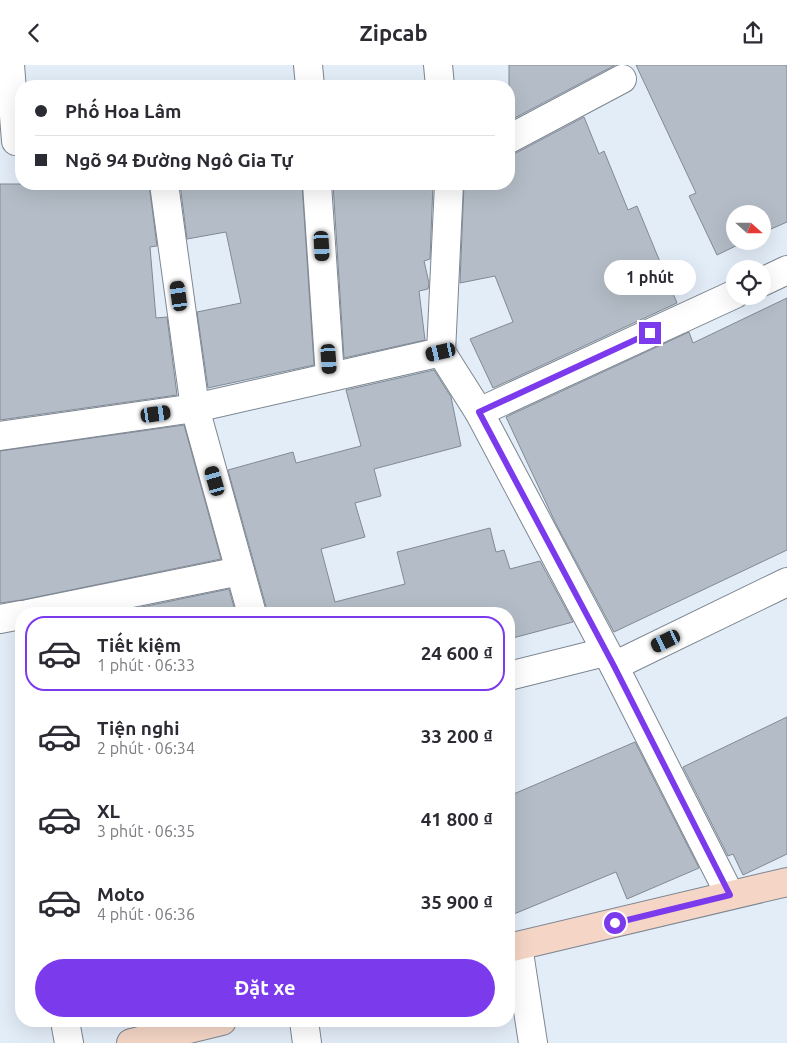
<!DOCTYPE html>
<html lang="vi">
<meta charset="utf-8">
<style>
body{margin:0;font-family:Ubuntu,sans-serif;background:#f7f7f7;color:#2b2b33;height:100vh;display:flex;flex-direction:column;font-size:19px;white-space:nowrap}
*{box-sizing:border-box;margin:0}
p{font-size:16px;color:#7c7c81}
.icon{flex:none;width:28px;height:28px;fill:none;stroke:currentColor;stroke-width:2;stroke-linecap:round;stroke-linejoin:round}
.map{position:relative;flex:1;overflow:hidden}
.side{position:absolute;left:15px;top:542px;width:500px;height:420px;display:flex;flex-direction:column;background:#fff;border-radius:20px;box-shadow:0 5px 20px #0002}
.side>*{flex:none}
.hud{position:absolute;left:15px;top:15px;width:500px;height:110px;border-radius:20px;box-shadow:0 5px 20px #0002;display:grid;align-content:center;height:110px;padding:0 20px;background:#fff}
.needle{width:32px;rotate:111deg}
.controls{position:absolute;left:726px;top:140px;display:grid;gap:10px}
.controls a{display:grid;place-items:center;width:45px;height:45px;border-radius:50%;background:#fff;box-shadow:0 5px 20px #0002;font-size:25px}
.end{position:absolute;width:22px;height:22px;margin:-11px;border:6px solid #7c3aed;background:#fff;box-shadow:0 0 0 2px #fff}
.from{border-radius:50%}
.bubble{position:absolute;height:35px;border-radius:18px;background:#fff;box-shadow:0 5px 20px #0002;font-size:16px;font-weight:600;line-height:35px;text-align:center}
.car{position:absolute;width:15px;height:30px;margin:-15px -8px;border-radius:6px;box-shadow:0 0 4px 1px #0007;background:linear-gradient(#222 24%,#8ab4d8 0 40%,#222 0 76%,#8ab4d8 0 86%,#222 0)}
.hud b{display:flex;align-items:center;gap:18px;height:48px;font-size:19px}
.hud b+b{border-top:1px solid #e1e1e2}
.hud i{width:12px;height:12px;background:#2b2b33}
ul{padding:9px 0 0;list-style:none}
li{display:flex;align-items:center;gap:15px;height:75px;margin:0 10px 8px;padding:0 10px;border:2px solid transparent;border-radius:20px}
li div{flex:1}
li b{display:block;font-size:19px}
li em{font-style:normal;font-weight:600}
li.current{border-color:#7c3aed}
li>.icon{width:45px;height:45px;stroke-width:1.5}
.primary-button{display:flex;gap:10px;margin-top:auto;padding:10px 20px}
.primary-button a{flex:1;height:58px;border-radius:30px;background:#7c3aed;color:#fff;font-size:20px;font-weight:600;line-height:58px;text-align:center}
header{display:flex;justify-content:space-between;align-items:center;height:65px;padding:0 20px;background:#fff;font-size:22px;font-weight:600}
.map>svg:first-child{display:block}
.building{fill:#b4bdc7;stroke:#818a94}
.lines{fill:none;stroke-linecap:round;stroke-linejoin:round}
.street-casing{stroke:#7d8690;stroke-width:30}
.secondary-casing{stroke:#7d8690;stroke-width:30}
.street{stroke:#fff;stroke-width:28}
.secondary{stroke:#f5d6c6;stroke-width:28}
.route{stroke:#7c3aed;stroke-width:6}
</style>
<header><svg class="icon" aria-label="back" viewBox="0 0 24 24"><path d="M15 5l-7 7 7 7"/></svg>Zipcab<svg class="icon" aria-label="share" viewBox="0 0 24 24"><path d="M12 15V3M7 8l5-5 5 5M5 13v7h14v-7"/></svg></header>
<div class="map">
<svg width="787" height="978" viewBox="0 0 787 978">
<rect width="100%" height="100%" fill="#e3edf8"/>
<g class="building">
<polygon points="509,0 615,0 509,56"/>
<polygon points="636,0 787,0 787,157 762,168 762,149 735,149 735,176 746,176 717,190 689,131 696,128"/>
<polygon points="584,52 599,89 604,86 628,145 637,141 677,238 493,323 470,274 513,257 495,211 460,218 464,119 509,119 509,90 516,88"/>
<polygon points="0,119 149,119 157,181 150,182 156,253 167,252 177,330 0,355"/>
<polygon points="180,119 302,119 314,300 208,323 197,247 241,238 226,167 187,174"/>
<polygon points="333,119 433,119 430,194 424,196 429,218 428,224 419,226 425,275 344,293"/>
<polygon points="787,233 787,485 614,567 556,459 506,352 689,267 693,278"/>
<polygon points="434,305 451,332 461,381 374,404 381,431 355,438 365,472 321,484 335,537 405,519 397,487 490,463 496,487 504,485 510,504 540,496 573,557 509,574 509,549 267,549 267,545 228,405 293,387 296,398 361,381 346,325"/>
<polygon points="184,360 221,494 22,535 0,538 0,386"/>
<polygon points="229,524 236,549 108,549"/>
<polygon points="787,652 787,789 743,810 733,789 728,791 683,702"/>
<polygon points="635,677 699,803 627,834 616,807 509,851 509,731"/>
</g>
<g class="lines">
<defs>
<g id="street">
<polyline points="10,0 16,76"/>
<polyline points="308,0 310,21"/>
<polyline points="438,0 440,21"/>
<polyline points="509,74 622,14"/>
<polyline points="164,119 195,343 252,549"/>
<polyline points="317,119 330,312"/>
<polyline points="762,217 787,205"/>
<polyline points="441,287 449,119"/>
<polyline points="479,347 735,229"/>
<polyline points="0,371 195,343 441,287 479,347 614,601 730,830"/>
<polyline points="28,549 240,506"/>
<polyline points="0,554 21,550"/>
<polyline points="614,601 787,517"/>
<polyline points="509,611 605,587"/>
<polyline points="518,881 533,978"/>
<polyline points="65,956 69,978"/>
<polyline points="304,956 307,978"/>
</g>
<g id="secondary">
<polyline points="509,883 787,817"/>
<polyline points="131,978 222,956"/>
</g>
</defs>
<use href="#street" class="street-casing"/>
<use href="#secondary" class="secondary-casing"/>
<use href="#street" class="street"/>
<use href="#secondary" class="secondary"/>
</g>
<g class="lines">
<polyline class="route" points="615,858 730,830 614,601 479,347 650,268"/>
</g>
</svg>
<div class="controls">
<a><svg class="needle" viewBox="-14 -14 28 28"><path d="M0-13l5 13h-10z" fill="#e53935"/><path d="M0 13l5-13h-10z" fill="#7c7c81"/></svg></a>
<a><svg class="icon" aria-label="locate" viewBox="0 0 24 24"><circle cx="12" cy="12" r="6"/><path d="M12 2v4M12 18v4M2 12h4M18 12h4"/></svg></a>
</div>
<i class="end from" style="left:615px;top:858px"></i>
<i class="end" style="left:650px;top:268px"></i>
<div class="bubble" style="left:604px;top:195px;width:92px">1 phút</div>
<i class="car" style="left:322px;top:181px;rotate:177deg"></i>
<i class="car" style="left:179px;top:231px;rotate:352deg"></i>
<i class="car" style="left:441px;top:287px;rotate:257deg"></i>
<i class="car" style="left:329px;top:294px;rotate:176deg"></i>
<i class="car" style="left:156px;top:349px;rotate:82deg"></i>
<i class="car" style="left:215px;top:416px;rotate:344deg"></i>
<i class="car" style="left:666px;top:576px;rotate:244deg"></i>
<div class="hud">
<b><i class="from"></i>Phố Hoa Lâm</b>
<b><i></i>Ngõ 94 Đường Ngô Gia Tự</b>
</div>
<section class="side">
<ul>
<li class="current"><svg class="icon" aria-label="car" viewBox="0 0 24 24"><path d="M5 17H2v-5l4-1 3-4h7l3 4 3 1v5h-3M9 17h6M6 11h13"/><circle cx="7" cy="17" r="2"/><circle cx="17" cy="17" r="2"/></svg><div><b>Tiết kiệm</b><p>1 phút · 06:33</p></div><em>24 600 ₫</em></li>
<li><svg class="icon" aria-label="car" viewBox="0 0 24 24"><path d="M5 17H2v-5l4-1 3-4h7l3 4 3 1v5h-3M9 17h6M6 11h13"/><circle cx="7" cy="17" r="2"/><circle cx="17" cy="17" r="2"/></svg><div><b>Tiện nghi</b><p>2 phút · 06:34</p></div><em>33 200 ₫</em></li>
<li><svg class="icon" aria-label="car" viewBox="0 0 24 24"><path d="M5 17H2v-5l4-1 3-4h7l3 4 3 1v5h-3M9 17h6M6 11h13"/><circle cx="7" cy="17" r="2"/><circle cx="17" cy="17" r="2"/></svg><div><b>XL</b><p>3 phút · 06:35</p></div><em>41 800 ₫</em></li>
<li><svg class="icon" aria-label="car" viewBox="0 0 24 24"><path d="M5 17H2v-5l4-1 3-4h7l3 4 3 1v5h-3M9 17h6M6 11h13"/><circle cx="7" cy="17" r="2"/><circle cx="17" cy="17" r="2"/></svg><div><b>Moto</b><p>4 phút · 06:36</p></div><em>35 900 ₫</em></li>
</ul>
<div class="primary-button"><a>Đặt xe</a></div>
</section>
</div>
